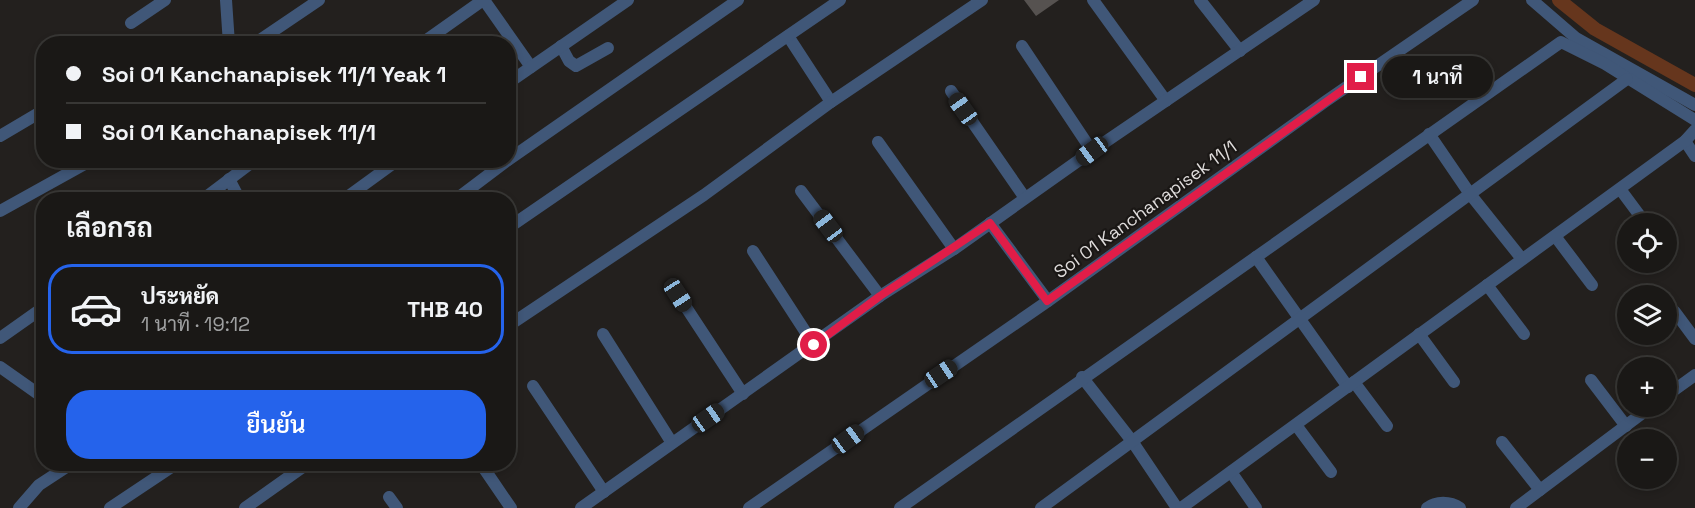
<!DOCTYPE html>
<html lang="th">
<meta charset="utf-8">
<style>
body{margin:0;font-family:"Space Grotesk",Sarabun,sans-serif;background:#272523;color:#f1f3f6;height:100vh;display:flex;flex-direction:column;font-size:22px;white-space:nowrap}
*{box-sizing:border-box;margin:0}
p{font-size:20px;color:#9fa0a1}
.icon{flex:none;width:33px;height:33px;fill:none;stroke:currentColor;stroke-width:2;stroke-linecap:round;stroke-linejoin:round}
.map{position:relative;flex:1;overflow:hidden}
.drawer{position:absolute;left:36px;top:192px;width:480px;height:279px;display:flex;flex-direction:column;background:#1a1816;border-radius:24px;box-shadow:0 3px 9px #0003,0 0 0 2px #383735}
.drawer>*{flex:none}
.hud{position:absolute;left:36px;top:36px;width:480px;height:132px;border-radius:24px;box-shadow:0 3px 9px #0003,0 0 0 2px #383735;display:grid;align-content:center;height:132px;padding:0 30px;background:#1a1816}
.controls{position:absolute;left:1617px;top:213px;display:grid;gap:12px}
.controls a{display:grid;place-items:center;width:60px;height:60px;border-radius:50%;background:#1a1816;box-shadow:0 3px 9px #0003,0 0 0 2px #383735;font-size:30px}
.end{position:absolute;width:27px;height:27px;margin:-14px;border:8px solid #e11d48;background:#fff;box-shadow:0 0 0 3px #fff}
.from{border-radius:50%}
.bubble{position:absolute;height:42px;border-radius:21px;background:#1a1816;box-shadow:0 3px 9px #0003,0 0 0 2px #383735;font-size:20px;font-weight:600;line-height:42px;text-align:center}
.car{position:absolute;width:18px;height:36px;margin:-18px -9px;border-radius:8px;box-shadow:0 0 4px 2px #0007;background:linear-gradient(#222 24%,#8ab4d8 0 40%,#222 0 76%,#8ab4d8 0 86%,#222 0)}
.hud b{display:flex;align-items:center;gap:21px;height:57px;font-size:22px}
.hud b+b{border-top:2px solid #383735}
.hud i{width:15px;height:15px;background:#f1f3f6}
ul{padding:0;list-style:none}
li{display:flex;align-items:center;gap:18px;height:90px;margin:0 12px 9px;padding:0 18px;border:3px solid transparent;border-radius:24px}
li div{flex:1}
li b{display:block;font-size:22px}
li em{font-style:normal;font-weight:600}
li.current{border-color:#2563eb}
li>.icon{width:54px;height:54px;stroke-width:1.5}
h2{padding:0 30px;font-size:27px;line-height:72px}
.action{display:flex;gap:12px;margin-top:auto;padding:12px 30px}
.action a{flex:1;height:69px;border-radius:24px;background:#2563eb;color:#fff;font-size:24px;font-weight:600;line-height:69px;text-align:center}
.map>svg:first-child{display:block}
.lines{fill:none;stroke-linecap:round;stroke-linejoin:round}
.canal{stroke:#66361d;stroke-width:14}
.building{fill:#565250}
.minor{stroke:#405778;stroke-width:12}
.route{stroke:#e11d48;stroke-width:8}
.labels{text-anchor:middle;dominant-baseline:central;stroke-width:4.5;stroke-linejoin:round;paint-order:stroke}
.street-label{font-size:18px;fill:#dfdcdb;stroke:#1a1715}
</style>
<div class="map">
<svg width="1695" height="508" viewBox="0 0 1695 508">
<rect width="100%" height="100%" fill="#23201e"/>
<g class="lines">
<polyline class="canal" points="1559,0 1595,29 1695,85"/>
</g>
<polygon class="building" points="1024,0 1059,0 1036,16"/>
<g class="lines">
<g class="minor">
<polyline points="226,0 229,44"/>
<polyline points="484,0 531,67"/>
<polyline points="1093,0 1166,101"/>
<polyline points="1200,0 1240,51"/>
<polyline points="1532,0 1576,38 1695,105"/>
<polyline points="131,23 165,0"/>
<polyline points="788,36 831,102"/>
<polyline points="254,44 319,0"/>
<polyline points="421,44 483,0"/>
<polyline points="561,46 569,61 576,66 608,48"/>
<polyline points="1022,46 1092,151"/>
<polyline points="508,83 628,0"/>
<polyline points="951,91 1025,198"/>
<polyline points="1429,134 1470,194 1522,259"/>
<polyline points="0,136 44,110"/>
<polyline points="1685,141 1695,156"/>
<polyline points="878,142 954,249"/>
<polyline points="508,160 738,0"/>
<polyline points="229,179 240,200"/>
<polyline points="1620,189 1646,224"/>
<polyline points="801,191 880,296"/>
<polyline points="202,200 255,160"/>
<polyline points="343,200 398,160"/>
<polyline points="455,200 508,160"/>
<polyline points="0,211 92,160"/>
<polyline points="990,223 1048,301"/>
<polyline points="508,228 840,0"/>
<polyline points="1555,236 1592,285"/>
<polyline points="753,251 814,345"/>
<polyline points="1256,257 1348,387"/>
<polyline points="1487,285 1524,334"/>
<polyline points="678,295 743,394"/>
<polyline points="1675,312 1695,339"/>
<polyline points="508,326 704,195 831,102 982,0"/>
<polyline points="603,334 672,443"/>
<polyline points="1419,334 1454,382"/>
<polyline points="0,338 44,307"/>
<polyline points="0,367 44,398"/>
<polyline points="1082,377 1132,441 1177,508"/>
<polyline points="1591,380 1626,426"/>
<polyline points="1354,382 1387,426"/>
<polyline points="533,386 604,492"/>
<polyline points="1666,396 1695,375"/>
<polyline points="1296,425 1331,472"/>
<polyline points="1502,442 1540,490"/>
<polyline points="481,464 511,508"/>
<polyline points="1231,472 1256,508"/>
<polyline points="389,497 397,508"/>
<polyline points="19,508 39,485 71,464"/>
<polyline points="110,508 176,464"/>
<polyline points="245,508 307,464"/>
<polyline points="581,508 880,296 954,249 1092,151 1314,0"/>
<polyline points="749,508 1048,301 1326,101 1473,0"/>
<polyline points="900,508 1561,42 1605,64 1695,120"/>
<polyline points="1041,508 1627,79"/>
<polyline points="1181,508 1685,141 1695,130"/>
<path d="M1427 508C1436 501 1450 501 1460 508"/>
<polyline points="1516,508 1652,406"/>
</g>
</g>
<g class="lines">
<polyline class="route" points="814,345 880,296 990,223 1047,301 1361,77"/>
</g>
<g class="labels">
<g class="street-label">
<text transform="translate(1145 209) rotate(-36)">Soi 01 Kanchanapisek 11/1</text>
</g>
</g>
</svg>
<div class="controls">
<a><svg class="icon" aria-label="locate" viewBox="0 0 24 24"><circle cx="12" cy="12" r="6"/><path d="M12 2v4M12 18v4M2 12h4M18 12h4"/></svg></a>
<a><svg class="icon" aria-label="layers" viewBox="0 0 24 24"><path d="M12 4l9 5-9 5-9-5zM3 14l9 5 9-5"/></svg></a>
<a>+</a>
<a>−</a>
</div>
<i class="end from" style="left:814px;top:345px"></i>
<i class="end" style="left:1361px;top:77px"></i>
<div class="bubble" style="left:1382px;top:56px;width:111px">1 นาที</div>
<i class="car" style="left:963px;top:109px;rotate:325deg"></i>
<i class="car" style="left:1092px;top:151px;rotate:234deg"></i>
<i class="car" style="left:828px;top:226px;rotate:323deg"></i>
<i class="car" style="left:678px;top:295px;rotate:147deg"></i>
<i class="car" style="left:941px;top:374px;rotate:56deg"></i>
<i class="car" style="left:708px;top:418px;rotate:55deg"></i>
<i class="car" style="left:848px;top:439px;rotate:54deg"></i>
<div class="hud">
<b><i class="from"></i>Soi 01 Kanchanapisek 11/1 Yeak 1</b>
<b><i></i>Soi 01 Kanchanapisek 11/1</b>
</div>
<section class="drawer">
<h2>เลือกรถ</h2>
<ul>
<li class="current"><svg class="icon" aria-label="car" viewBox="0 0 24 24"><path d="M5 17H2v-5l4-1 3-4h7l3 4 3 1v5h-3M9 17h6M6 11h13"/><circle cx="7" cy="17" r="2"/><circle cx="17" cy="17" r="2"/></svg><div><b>ประหยัด</b><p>1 นาที · 19:12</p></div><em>THB 40</em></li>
</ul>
<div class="action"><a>ยืนยัน</a></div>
</section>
</div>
